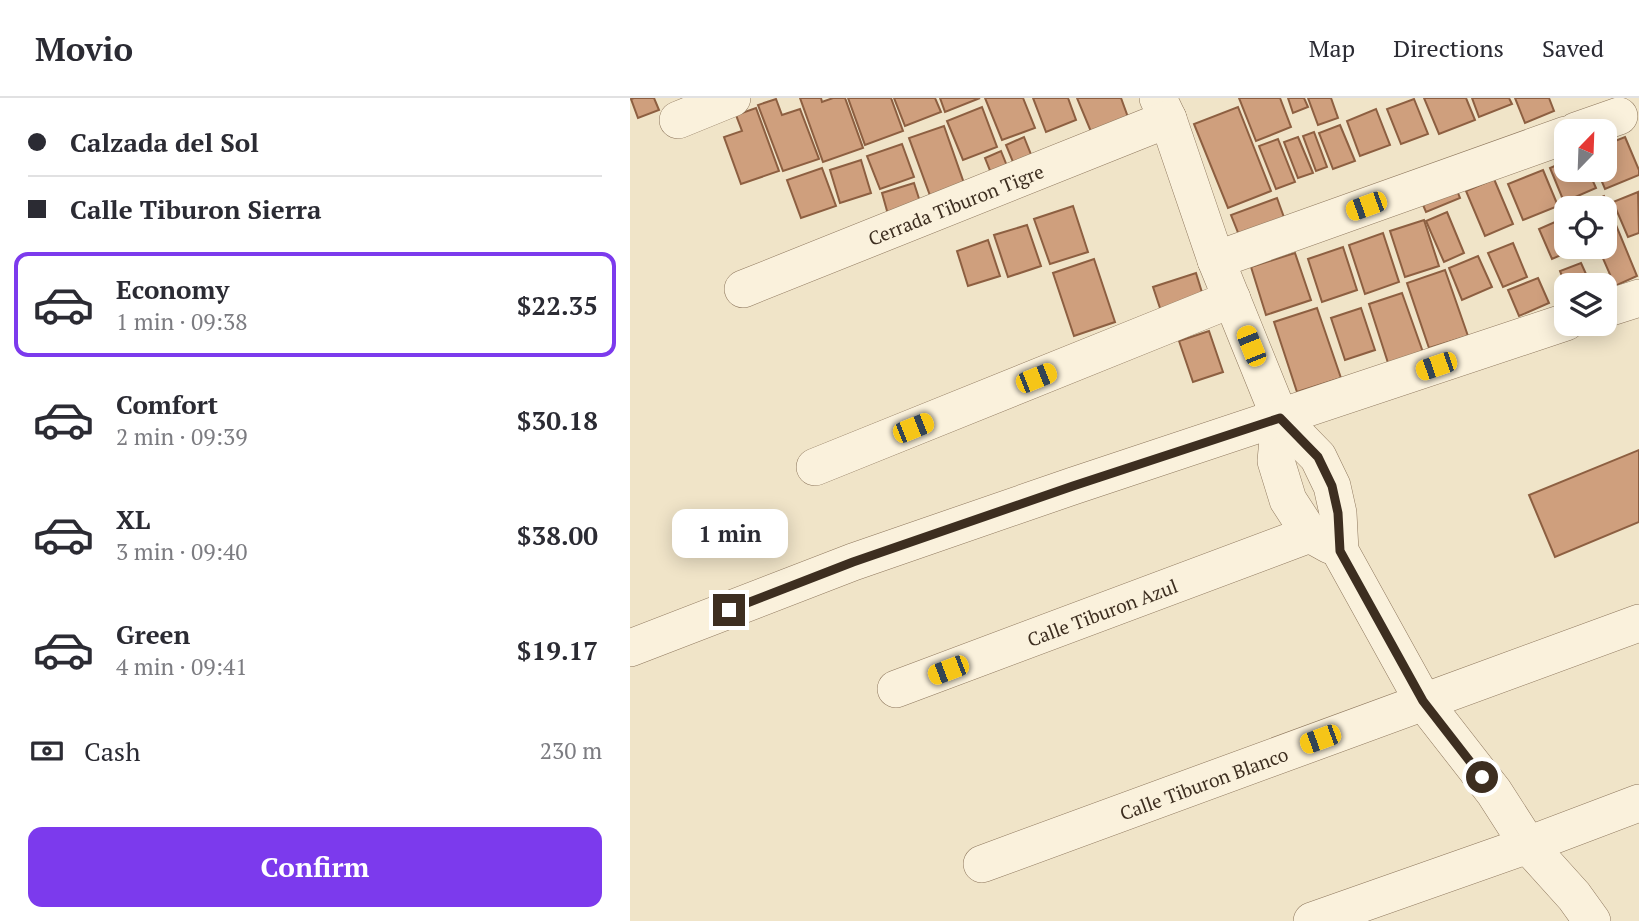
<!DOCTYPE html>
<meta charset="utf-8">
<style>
body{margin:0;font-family:"PT Serif",serif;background:#f2f2f3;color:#2b2b33;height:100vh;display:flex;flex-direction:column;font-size:26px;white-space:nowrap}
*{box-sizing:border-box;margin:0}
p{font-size:23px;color:#7c7c81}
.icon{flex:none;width:38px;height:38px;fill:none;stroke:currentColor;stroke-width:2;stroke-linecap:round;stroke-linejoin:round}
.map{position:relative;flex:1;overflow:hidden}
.details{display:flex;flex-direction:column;background:#fff;width:630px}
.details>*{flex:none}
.guide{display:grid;align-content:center;height:154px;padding:0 28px;background:#fff}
.needle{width:46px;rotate:23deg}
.tools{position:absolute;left:924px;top:21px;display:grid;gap:14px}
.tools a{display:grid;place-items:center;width:63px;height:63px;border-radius:14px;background:#fff;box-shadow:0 4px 18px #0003;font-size:35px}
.end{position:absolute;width:32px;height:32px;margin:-16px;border:9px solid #3d2e20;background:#fff;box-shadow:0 0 0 4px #fff}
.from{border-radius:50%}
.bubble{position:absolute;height:49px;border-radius:14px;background:#fff;box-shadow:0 4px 18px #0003;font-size:23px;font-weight:800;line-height:49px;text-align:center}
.car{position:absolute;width:21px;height:42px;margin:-21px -10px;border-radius:9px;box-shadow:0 0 5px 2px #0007;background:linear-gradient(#f5c518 24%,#345 0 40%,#f5c518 0 76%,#345 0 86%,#f5c518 0)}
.guide b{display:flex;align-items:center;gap:24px;height:66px;font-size:26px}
.guide b+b{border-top:2px solid #e1e1e2}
.guide i{width:18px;height:18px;background:#2b2b33}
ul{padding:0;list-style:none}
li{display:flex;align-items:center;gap:21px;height:105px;margin:0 14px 10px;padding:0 14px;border:4px solid transparent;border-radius:14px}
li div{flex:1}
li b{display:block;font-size:26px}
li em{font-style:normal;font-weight:800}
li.current{border-color:#7c3aed}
li>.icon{width:63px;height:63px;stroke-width:1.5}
.pay{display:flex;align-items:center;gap:18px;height:77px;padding:0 28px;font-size:26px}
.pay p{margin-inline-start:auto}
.button{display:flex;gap:14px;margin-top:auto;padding:14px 28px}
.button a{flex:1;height:80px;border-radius:14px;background:#7c3aed;color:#fff;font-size:28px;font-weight:800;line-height:80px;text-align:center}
header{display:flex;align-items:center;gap:42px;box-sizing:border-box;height:98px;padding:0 35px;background:#fff;border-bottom:2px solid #e1e1e2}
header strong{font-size:33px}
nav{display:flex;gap:38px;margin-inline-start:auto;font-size:24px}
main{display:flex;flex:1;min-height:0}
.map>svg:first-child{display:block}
.building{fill:#cf9f7d;stroke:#8d5f41;stroke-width:2}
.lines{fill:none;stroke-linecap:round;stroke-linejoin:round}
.minor-casing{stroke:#8d765c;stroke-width:38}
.minor{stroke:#faf1dc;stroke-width:37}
.route{stroke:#3d2e20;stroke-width:9}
.labels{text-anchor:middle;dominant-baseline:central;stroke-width:5;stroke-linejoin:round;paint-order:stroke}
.street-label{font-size:19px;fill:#3d2e20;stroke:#f7eed8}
</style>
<header>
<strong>Movio</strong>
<nav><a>Map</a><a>Directions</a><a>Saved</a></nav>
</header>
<main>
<section class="details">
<div class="guide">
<b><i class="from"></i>Calzada del Sol</b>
<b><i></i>Calle Tiburon Sierra</b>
</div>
<ul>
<li class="current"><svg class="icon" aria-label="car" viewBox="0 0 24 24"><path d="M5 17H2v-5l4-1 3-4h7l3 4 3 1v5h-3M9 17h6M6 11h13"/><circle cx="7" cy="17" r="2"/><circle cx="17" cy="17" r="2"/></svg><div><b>Economy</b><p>1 min · 09:38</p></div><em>$22.35</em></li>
<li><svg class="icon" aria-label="car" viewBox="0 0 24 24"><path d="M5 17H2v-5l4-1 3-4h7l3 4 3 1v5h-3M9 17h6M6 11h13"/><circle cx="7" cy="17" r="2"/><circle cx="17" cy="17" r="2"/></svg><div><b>Comfort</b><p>2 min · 09:39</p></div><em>$30.18</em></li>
<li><svg class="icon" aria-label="car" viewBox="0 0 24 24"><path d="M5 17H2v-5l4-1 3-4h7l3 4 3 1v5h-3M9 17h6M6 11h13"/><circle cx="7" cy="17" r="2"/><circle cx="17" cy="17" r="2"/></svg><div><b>XL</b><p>3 min · 09:40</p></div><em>$38.00</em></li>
<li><svg class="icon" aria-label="car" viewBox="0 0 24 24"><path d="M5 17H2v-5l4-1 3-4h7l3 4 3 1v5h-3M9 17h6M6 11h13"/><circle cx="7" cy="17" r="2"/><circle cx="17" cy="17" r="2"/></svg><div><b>Green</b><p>4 min · 09:41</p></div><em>$19.17</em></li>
</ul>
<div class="pay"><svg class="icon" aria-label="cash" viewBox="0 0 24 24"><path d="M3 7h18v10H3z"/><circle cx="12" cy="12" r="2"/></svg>Cash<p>230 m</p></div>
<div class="button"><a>Confirm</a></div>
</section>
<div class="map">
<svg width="1009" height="823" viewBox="0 0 1009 823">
<rect width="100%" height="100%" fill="#f0e4c8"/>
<g class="building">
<polygon points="4,0 24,0 29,12 8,20 1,1"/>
<polygon points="170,0 191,0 192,4 203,0 215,0 233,50 193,64"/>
<polygon points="218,0 261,0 273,33 235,47"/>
<polygon points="264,0 305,0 311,14 275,28"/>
<polygon points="310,0 350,0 315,14"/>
<polygon points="355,0 393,0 405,30 372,42"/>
<polygon points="403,0 438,0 446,22 416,34"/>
<polygon points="447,0 491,0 499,22 462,36"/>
<polygon points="609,0 650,0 661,29 626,43"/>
<polygon points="658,0 674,0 678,9 663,15"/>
<polygon points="678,0 701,0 708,20 688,27"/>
<polygon points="794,0 836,0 845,22 809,36"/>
<polygon points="842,0 879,0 882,6 849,19"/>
<polygon points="885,0 919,0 924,13 895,25"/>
<polygon points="146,1 152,17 170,11 189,61 153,73 128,7"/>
<polygon points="784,1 798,36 771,46 757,11"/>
<polygon points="352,9 367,49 333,62 317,23"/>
<polygon points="608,9 641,93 598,110 564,26"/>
<polygon points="126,10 149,73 111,86 94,39 112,33 106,17"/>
<polygon points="746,11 760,47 730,58 717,23"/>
<polygon points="710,27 725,63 703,71 689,35"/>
<polygon points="314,28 336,91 302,103 279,40"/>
<polygon points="684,34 697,69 686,73 673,38"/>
<polygon points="394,39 406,69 388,76 376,47"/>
<polygon points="668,39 683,75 668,80 654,44"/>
<polygon points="995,39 1009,72 1009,77 975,91 967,72 975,72 975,47"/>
<polygon points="648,41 665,84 646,91 629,48"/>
<polygon points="272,46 284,79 250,91 237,58"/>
<polygon points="371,53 381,78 365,85 355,60"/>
<polygon points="231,62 241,95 210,105 200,72"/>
<polygon points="936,63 936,72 958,72 966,90 934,104 920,70"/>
<polygon points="192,70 206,108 171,120 157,82"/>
<polygon points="913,72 928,108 893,122 878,86"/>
<polygon points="864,81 883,126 855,138 836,93"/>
<polygon points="284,85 292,110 259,120 252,95"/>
<polygon points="824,85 830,100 796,114 790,100"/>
<polygon points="1008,94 1009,135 998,139 983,104"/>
<polygon points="974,98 1007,178 985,188 968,149 975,149 975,110 952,110 951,108"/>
<polygon points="647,100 656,125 611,142 601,117"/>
<polygon points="443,108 458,154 420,166 404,121"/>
<polygon points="817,114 834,155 814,164 796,123"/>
<polygon points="934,120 936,124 936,149 947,150 922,161 909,131"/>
<polygon points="794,122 809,168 775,179 760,133"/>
<polygon points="397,127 411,168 378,179 364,137"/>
<polygon points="753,135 769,184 735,196 719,147"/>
<polygon points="358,142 370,178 338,188 327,153"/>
<polygon points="883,145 897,179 873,189 858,155"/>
<polygon points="713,149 727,192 692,204 678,161"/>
<polygon points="665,155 681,202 636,217 621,169"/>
<polygon points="848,158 862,189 832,202 819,170"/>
<polygon points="464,161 485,224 444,238 423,175"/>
<polygon points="951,165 961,187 936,188 930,173"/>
<polygon points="815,172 838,238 799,250 777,185"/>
<polygon points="566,175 574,201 532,216 523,189"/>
<polygon points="908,180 919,205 889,218 878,192"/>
<polygon points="772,195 794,257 759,268 739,206"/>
<polygon points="687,210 711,280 667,294 644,224"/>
<polygon points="731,210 745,252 715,262 701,220"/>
<polygon points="579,233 593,274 563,284 549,243"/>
<polygon points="1009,352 1009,424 925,459 899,397"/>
</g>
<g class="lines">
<defs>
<g id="minor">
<polyline points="528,0 538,21 586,162 650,320 688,359 702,388 708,415 710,453 793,603 864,694 898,747 944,798 962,823"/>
<polyline points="48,22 102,0"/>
<polyline points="946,33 989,18"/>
<polyline points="586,162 936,37"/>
<path id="s1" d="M113 191 538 21"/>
<polyline points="975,211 1009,200"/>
<polyline points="650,320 646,363 658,402 680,436 700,447"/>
<polyline points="185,369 602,201"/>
<polyline points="0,550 223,464 443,388 936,224"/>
<path id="s2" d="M266 591 680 436"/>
<path id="s3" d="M352 766 1009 525"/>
<polyline points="682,823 898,747 1009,705"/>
</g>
</defs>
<use href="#minor" class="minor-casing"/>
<use href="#minor" class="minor"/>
</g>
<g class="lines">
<polyline class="route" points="99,512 223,464 443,388 650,320 688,359 702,388 708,415 710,453 793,603 852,679"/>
</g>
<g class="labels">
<g class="street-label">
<text stroke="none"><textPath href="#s1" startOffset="229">Cerrada Tiburon Tigre</textPath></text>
<text stroke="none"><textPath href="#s2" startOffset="220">Calle Tiburon Azul</textPath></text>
<text stroke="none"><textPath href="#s3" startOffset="236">Calle Tiburon Blanco</textPath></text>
</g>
</g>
</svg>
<div class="tools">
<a><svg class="needle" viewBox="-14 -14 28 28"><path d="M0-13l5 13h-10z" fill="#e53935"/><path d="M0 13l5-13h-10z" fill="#7c7c81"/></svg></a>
<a><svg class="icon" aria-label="locate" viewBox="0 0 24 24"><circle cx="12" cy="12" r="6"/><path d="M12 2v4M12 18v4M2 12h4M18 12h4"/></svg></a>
<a><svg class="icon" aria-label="layers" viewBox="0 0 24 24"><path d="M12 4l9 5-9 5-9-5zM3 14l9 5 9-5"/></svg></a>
</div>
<i class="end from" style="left:852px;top:679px"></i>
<i class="end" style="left:99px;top:512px"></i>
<div class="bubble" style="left:42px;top:411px;width:116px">1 min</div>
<i class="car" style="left:736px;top:108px;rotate:250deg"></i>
<i class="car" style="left:621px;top:248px;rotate:338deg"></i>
<i class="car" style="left:806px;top:268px;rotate:251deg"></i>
<i class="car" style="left:406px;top:280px;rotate:68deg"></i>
<i class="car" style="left:283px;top:330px;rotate:68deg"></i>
<i class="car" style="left:318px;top:572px;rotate:249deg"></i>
<i class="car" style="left:690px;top:641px;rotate:250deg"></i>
</div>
</main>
